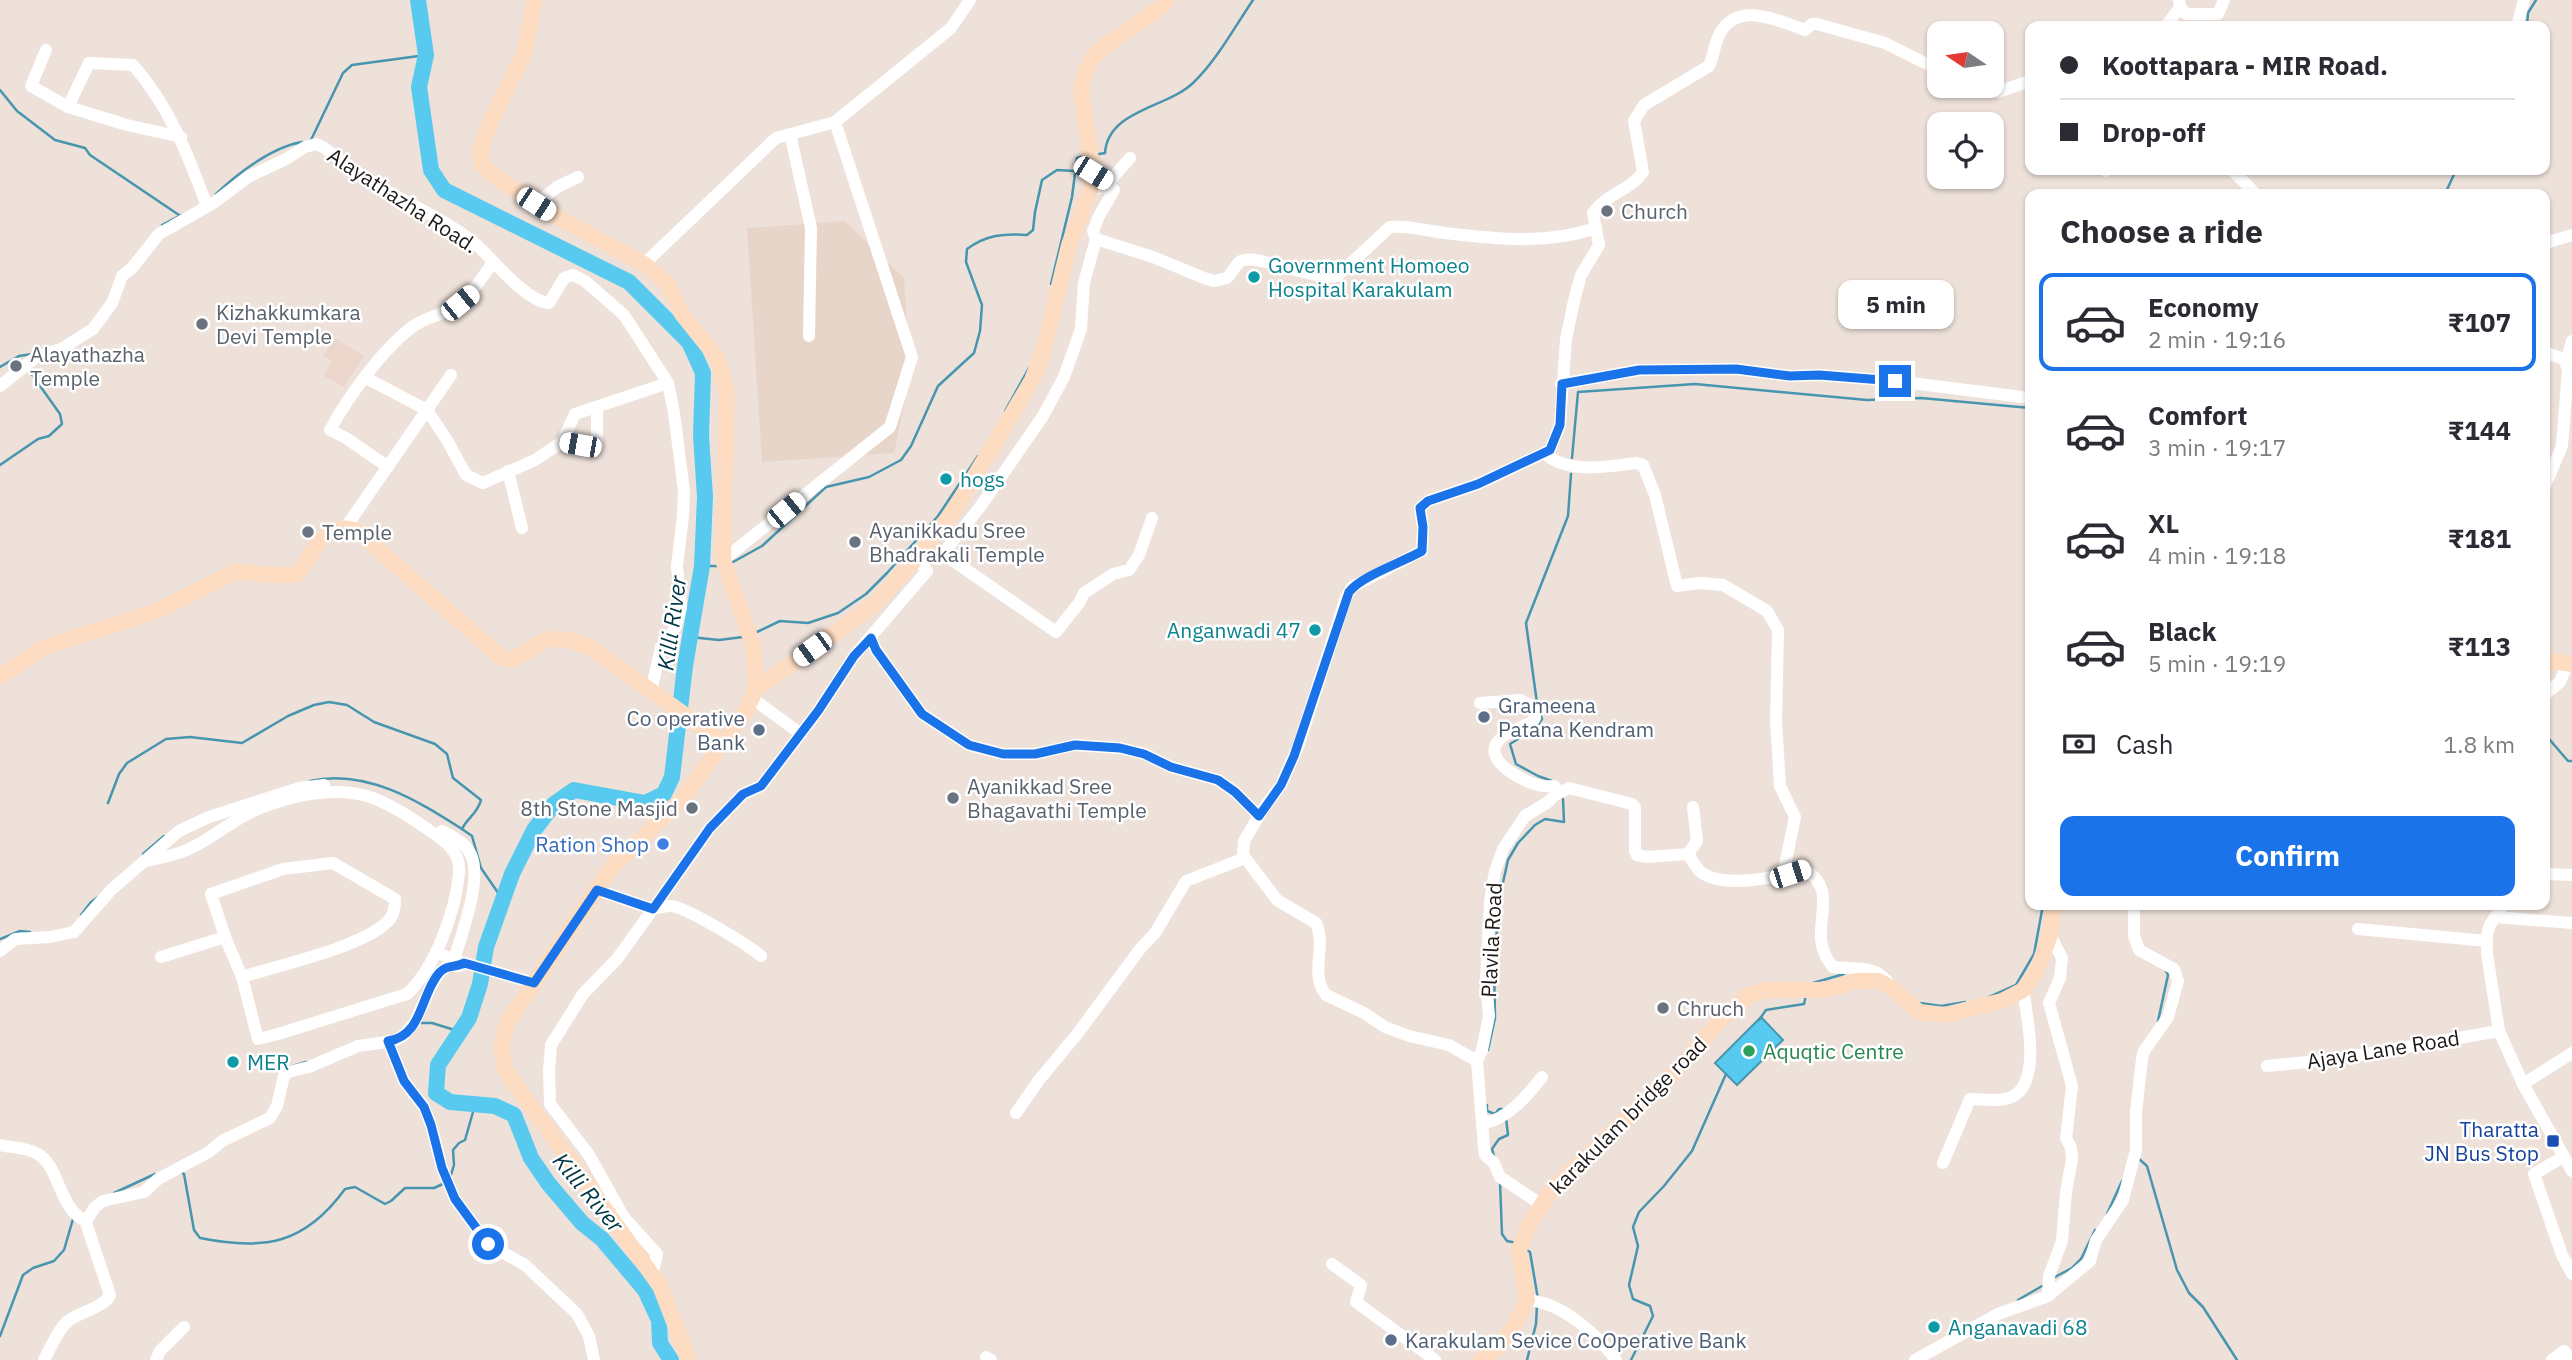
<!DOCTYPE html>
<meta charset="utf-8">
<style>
body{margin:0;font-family:"IBM Plex Sans",sans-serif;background:#f2f2f3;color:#2b2b33;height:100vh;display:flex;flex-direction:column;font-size:26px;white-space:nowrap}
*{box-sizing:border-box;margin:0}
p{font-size:23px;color:#7c7c81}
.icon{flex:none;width:38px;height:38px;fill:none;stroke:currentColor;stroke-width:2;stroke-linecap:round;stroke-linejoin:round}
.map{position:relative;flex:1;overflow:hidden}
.panel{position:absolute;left:2025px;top:189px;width:525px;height:721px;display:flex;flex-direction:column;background:#fff;border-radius:14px;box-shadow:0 2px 5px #0004}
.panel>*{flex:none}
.banner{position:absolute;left:2025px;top:21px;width:525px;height:154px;border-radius:14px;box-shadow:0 2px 5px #0004;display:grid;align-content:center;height:154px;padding:0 35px;background:#fff}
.needle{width:46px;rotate:283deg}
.controls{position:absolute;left:1927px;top:21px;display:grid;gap:14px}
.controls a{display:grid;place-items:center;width:77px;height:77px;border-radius:14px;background:#fff;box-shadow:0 2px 5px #0004;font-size:35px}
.end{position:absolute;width:32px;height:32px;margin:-16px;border:9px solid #1a73e8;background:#fff;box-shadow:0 0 0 4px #fff}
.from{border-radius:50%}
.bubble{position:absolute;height:49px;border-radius:14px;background:#fff;box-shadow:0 2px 5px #0004;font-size:23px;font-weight:700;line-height:49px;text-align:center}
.car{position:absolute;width:21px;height:42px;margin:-21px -10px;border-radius:9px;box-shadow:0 0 5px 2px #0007;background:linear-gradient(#fff 24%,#345 0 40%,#fff 0 76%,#345 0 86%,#fff 0)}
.banner b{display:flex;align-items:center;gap:24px;height:66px;font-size:26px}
.banner b+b{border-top:2px solid #e1e1e2}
.banner i{width:18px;height:18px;background:#2b2b33}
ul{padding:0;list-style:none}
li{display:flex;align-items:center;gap:21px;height:98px;margin:0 14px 10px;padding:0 21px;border:4px solid transparent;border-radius:14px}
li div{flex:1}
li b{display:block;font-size:26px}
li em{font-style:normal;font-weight:700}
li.selected{border-color:#1a73e8}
li>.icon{width:63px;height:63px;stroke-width:1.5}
h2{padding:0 35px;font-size:32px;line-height:84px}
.pay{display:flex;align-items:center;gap:18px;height:77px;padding:0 35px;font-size:26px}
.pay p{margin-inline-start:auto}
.primary-button{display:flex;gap:14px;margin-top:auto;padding:14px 35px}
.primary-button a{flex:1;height:80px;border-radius:14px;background:#1a73e8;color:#fff;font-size:28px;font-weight:700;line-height:80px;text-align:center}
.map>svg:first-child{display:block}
.built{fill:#e8d5c9}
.education{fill:#ecd5ca}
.water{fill:#58caef;stroke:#4795ae;stroke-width:2}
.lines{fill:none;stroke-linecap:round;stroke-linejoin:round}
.stream{stroke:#4795ae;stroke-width:2.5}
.river{stroke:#58caef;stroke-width:16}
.minor{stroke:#fff;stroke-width:12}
.major{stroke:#fddcc1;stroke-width:16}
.route{stroke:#1a73e8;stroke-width:9}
.worship-dot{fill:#6b7280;stroke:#fff;stroke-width:2.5}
.culture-dot{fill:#0f9aa8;stroke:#fff;stroke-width:2.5}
.service-dot{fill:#5c6f8a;stroke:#fff;stroke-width:2.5}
.shop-dot{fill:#3f7fe0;stroke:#fff;stroke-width:2.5}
.leisure-dot{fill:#2e9e5b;stroke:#fff;stroke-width:2.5}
.transit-dot{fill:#1a4fb4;stroke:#fff;stroke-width:2.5}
.labels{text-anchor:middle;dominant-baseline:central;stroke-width:5;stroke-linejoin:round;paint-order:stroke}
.street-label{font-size:21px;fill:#1e1917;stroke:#fff}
.worship-label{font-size:21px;fill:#5b616d;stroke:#fff;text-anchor:start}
.culture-label{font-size:21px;fill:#0d838f;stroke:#fff;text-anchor:start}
.service-label{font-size:21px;fill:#4e5e75;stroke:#fff;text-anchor:start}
.shop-label{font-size:21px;fill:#366cbe;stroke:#fff;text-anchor:end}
.leisure-label{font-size:21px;fill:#27864d;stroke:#fff;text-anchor:start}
.transit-label{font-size:21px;fill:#164399;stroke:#fff;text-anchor:end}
.water-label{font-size:23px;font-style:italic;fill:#003746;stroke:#fff}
</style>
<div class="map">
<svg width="2572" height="1360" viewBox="0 0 2572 1360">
<rect width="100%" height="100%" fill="#eee1da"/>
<polygon class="built" points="845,221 904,278 910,375 894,453 762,462 747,228"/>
<polygon class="education" points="335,338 364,356 344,387 324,376 332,361 323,356"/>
<polygon class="water" points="1761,1017 1783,1040 1737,1085 1715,1063"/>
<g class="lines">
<g class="stream">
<polyline points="2527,26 2528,13 2536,0"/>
<polyline points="0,90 17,111 55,140 85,148 90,155 179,215"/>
<polyline points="311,140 343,73 352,65 426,55"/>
<path d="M1099 154 1105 153C1108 110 1167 108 1193 83 1217 60 1234 28 1253 0"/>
<path d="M216 194C238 173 272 147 302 142"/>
<polyline points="2445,194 2456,170"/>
<polyline points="162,225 181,215"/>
<polyline points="1051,284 1072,197 1077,158 1084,156"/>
<polyline points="0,367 19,356 32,354"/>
<polyline points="1005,411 1029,368"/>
<polyline points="1572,458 1578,392 1695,384 1867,400 1921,398 2030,408"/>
<polyline points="0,465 38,439 49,436 62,424 60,414 28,369"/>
<path d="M733 562 762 546 826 487 869 477 901 460 911 446 938 386 974 353 980 331 982 305 966 262 967 249C986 235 1004 233 1027 235L1033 230 1035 212 1042 180 1057 170 1075 171"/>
<polyline points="702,566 718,566"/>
<polyline points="757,632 780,621 808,623 838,613 866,594 887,573 938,516 978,456"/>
<polyline points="690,637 719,640 743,637"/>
<polyline points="1537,703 1526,623 1568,516 1571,474"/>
<polyline points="1540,712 1542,719 1536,728 1510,744 1516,764 1538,776 1552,781"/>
<polyline points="2544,733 2568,761 2572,761"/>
<path d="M310 781C366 768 418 801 462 829"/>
<path d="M108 803 119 774 127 763 166 739 190 737 242 743 288 716 314 705 329 702 347 705 374 722 435 744 447 754 453 778 481 800C478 813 467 818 462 829L472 836 481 868 503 900"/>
<polyline points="143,854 164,836"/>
<polyline points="81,915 91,902 98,897"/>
<polyline points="0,939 20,931 30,932"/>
<polyline points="1813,983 1844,974"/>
<polyline points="1989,997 2016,985 2034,954 2043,905"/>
<polyline points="1920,1003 1941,1006 1965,1002"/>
<polyline points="1759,1020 1766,1010 1804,1004 1806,995"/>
<polyline points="2158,1021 2168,975 2165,969"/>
<polyline points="418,1023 432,1023 461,1032"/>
<polyline points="1488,1050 1495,1018 1494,963 1500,896 1508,860 1518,843 1535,825 1545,819 1564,822 1563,799"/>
<polyline points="286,1068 306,1062"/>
<polyline points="1487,1105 1487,1111 1495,1114 1499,1109 1502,1109"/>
<polyline points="1494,1156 1492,1149 1499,1139 1508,1135 1506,1118"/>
<polyline points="2139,1159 2147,1166 2177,1270 2189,1293 2203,1307 2237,1360"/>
<path d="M180 1171 184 1174 194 1230 200 1238C265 1251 305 1244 345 1189L355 1187 385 1204 391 1201 405 1188H434L445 1183"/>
<polyline points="450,1178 454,1165 453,1150 459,1143 465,1140 475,1105"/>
<polyline points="1500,1182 1502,1234 1507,1241 1517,1243"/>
<polyline points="114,1193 155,1174"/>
<polyline points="2107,1214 2122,1181"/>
<polyline points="1525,1249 1530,1252 1538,1299"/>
<polyline points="2053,1278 2072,1268 2081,1259 2095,1230"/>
<polyline points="2018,1300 2042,1286"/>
<polyline points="0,1336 23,1275 33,1268 54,1261 64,1250 73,1219"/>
<polyline points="1527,1360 1536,1324 1537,1305"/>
<polyline points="1631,1360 1653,1316 1650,1306 1633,1299 1629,1285 1638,1246 1633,1227 1639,1212 1664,1186 1692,1151 1726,1074"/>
</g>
<polyline class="river" points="418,0 426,55 419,87 431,170 444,190 629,282 689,342 703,373 701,435 705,497 702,566 685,666 672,777 664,794 645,803 574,790 554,804 534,830 512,874 486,947 480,984 469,1018 438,1065 436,1093 450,1102 495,1106 514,1115 531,1158 548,1183 582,1223 602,1239 645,1290 659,1320 660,1343 671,1360"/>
<g class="minor">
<polyline points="2180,7 2186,14 2218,14 2224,0"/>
<polyline points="2166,26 2180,7 2179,0"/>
<polyline points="2517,26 2524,0"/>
<polyline points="46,50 31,86 68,107 127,125 181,137"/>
<polyline points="1972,86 1998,92 2030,81"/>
<path d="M68 107 89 63 133 65C170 107 188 155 207 206"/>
<polyline points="790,134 811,228 809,336"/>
<polyline points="2232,170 2256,194"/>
<polyline points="2106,171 2106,170"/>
<polyline points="1093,173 1108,183 1130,158"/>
<polyline points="536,204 557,187 578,177"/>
<path d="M1096 239 1153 257 1204 278 1214 281 1227 278C1232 273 1236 264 1241 261 1257 253 1310 280 1337 276L1390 227C1409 225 1426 231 1445 233 1496 239 1547 245 1596 228"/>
<polyline points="2546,243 2572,235"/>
<polyline points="644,264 776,138 835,122 951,28 970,0"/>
<polyline points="2544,352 2564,359 2568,370 2562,446 2544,488"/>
<polyline points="2566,362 2572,341"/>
<polyline points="366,378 427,410 447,440 466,475 483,483 535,460 562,442 597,448 597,407"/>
<polyline points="1561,384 1639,370 1736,369 1790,376 1820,375 1895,381 2030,398"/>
<path d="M0 386 36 357 61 349 93 329 112 303 122 276 132 268 159 234 215 202 248 177 286 159 305 147 316 144 323 147C341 160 357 173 376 185 408 204 457 225 482 250 498 266 527 301 549 303L564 278 573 275 585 281 624 315 668 383 674 413 684 491 683 516 677 566 681 607 675 628 661 647 651 691"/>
<polyline points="562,442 575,414 668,383"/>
<path d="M1544 453C1567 474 1607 467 1636 463L1643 465 1655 495 1677 586 1700 583 1723 585 1767 611 1778 630 1776 721 1780 786 1795 817 1784 870 1790 874 1805 870C1845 894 1802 931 1833 967 1857 970 1875 964 1890 985"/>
<path d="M388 467 346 438 330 430C348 397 381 351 411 328 419 321 430 318 440 314 467 301 477 286 493 262"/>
<polyline points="508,471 522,528"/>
<polyline points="346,527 451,375"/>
<polyline points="941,556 980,507 1043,416 1064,377 1081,329 1084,283 1096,239 1093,231 1099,216 1114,190 1107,186 1090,191"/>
<polyline points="939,559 945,555 1056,632 1079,603 1084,593 1113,574 1129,570 1139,555 1152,518"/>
<polyline points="723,560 890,427 912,357 835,122"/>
<polyline points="871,638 876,650 922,714 969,745 1003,754 1035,754 1075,745 1120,748 1145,754 1171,767 1218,780 1235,792 1259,816"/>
<polyline points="2544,695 2560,682 2567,665"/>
<polyline points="752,698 801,734"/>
<path d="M1480 703 1520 700 1534 707 1535 718 1533 721C1521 729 1504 731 1496 744 1486 762 1524 782 1538 785 1543 787 1549 786 1554 786L1560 792"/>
<path d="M442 831C451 836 464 842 469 851 485 875 461 935 454 960"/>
<path d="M1688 854C1692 860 1696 868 1701 872 1721 888 1768 878 1790 874"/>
<path d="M143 862C158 858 175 856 189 849 213 838 233 819 258 809 290 796 333 786 367 796 387 802 407 815 423 826 441 838 462 850 459 874 455 912 436 967 407 994L278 1034 258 1039 242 977 225 937 161 957"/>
<polyline points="2544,874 2572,875"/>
<polyline points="597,890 653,909 710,828 743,794 761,786 818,711 854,656 927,571 923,565 914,561"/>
<polyline points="2503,905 2490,925 2487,935 2487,954 2499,1031 2523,1084 2572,1171"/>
<polyline points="2495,917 2572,923"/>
<polyline points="2358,929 2487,941"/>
<path d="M225 937 211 894 283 869 333 863 395 899C395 908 394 917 386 923 359 948 279 965 242 977"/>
<polyline points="0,951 15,939 50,937 74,932 111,890 179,831 209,817 299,788 324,785"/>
<polyline points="436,952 454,960 534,983"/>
<polyline points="388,1041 404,1081 424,1107 431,1125 442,1168 455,1199 488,1244 525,1265 577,1314 589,1336 594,1360"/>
<path d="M1477 1061 1449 1045 1409 1036 1385 1027 1364 1013 1326 995C1309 973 1327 947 1316 923L1277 900 1243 855 1244 841 1263 809 1281 785 1299 744 1346 597 1352 587 1422 551 1423 527 1420 508 1428 501 1478 484 1550 450 1560 425 1566 339 1574 301 1581 275 1599 245 1593 213C1606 194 1631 190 1643 172L1634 121 1644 105 1709 66C1714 56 1714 45 1719 35 1737 0 1776 20 1805 30L1812 24H1817L1885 43 1939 70"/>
<polyline points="2267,1066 2337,1059 2499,1031"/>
<polyline points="2523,1084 2572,1053"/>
<polyline points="1016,1113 1039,1080 1078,1033 1140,949 1155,933 1186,881 1245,858"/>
<path d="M1484 1123C1507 1120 1528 1095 1542 1077"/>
<path d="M0 1145C13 1148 26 1147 38 1154 60 1167 59 1210 86 1221"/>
<polyline points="2563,1157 2534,1174 2562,1255 2572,1274"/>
<path d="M1943 1163 1970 1099C1981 1099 1998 1102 2009 1098 2043 1087 2027 1016 2023 990"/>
<polyline points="1542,1205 1500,1177 1494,1163 1485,1155 1484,1147 1477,1061 1482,1050 1489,1016 1486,982 1490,901 1495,871 1503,849 1525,816 1548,802 1555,795 1569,788 1632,804 1635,807 1635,851 1637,855 1647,857 1688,854 1697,841 1693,807"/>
<polyline points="1332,1264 1361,1285 1356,1302 1435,1360"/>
<path d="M652 1275 657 1254 623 1216 589 1155 550 1104 549 1072 551 1045 583 994 617 959 653 909C658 908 665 906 670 906 685 906 748 945 761 956"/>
<polyline points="2048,1296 2049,1276 2062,1241 2066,1192 2072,1159 2071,1148 2066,1138 2072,1086 2049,1003 2060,978 2062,958 2050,935"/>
<path d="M1527 1300C1561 1302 1597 1334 1616 1360"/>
<polyline points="986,1357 991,1360"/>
<path d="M44 1360C51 1347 57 1331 68 1321 80 1312 105 1307 110 1295L87 1226 86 1221 95 1207 103 1201 144 1192 158 1179 209 1152 222 1141 270 1118 277 1106 284 1076 288 1072 309 1067 358 1046 394 1041 403 1036 415 1022 431 986 439 973 448 966H459L464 963"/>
<polyline points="156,1360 160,1351 184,1327"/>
<polyline points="1915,1360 1998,1314 2048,1296 2090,1261 2096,1240 2123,1200 2136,1150 2136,1112 2142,1059 2144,1051 2168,1017 2178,981 2174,969 2139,950 2134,936 2134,905"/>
<polyline points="2552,1360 2564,1351 2572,1360"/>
</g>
<g class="major">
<path d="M535 0 524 54 491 121 481 148V162L492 175 557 217 644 264 667 283 682 314 718 359 727 394 723 560 753 645 756 689 745 712 684 797 612 867 507 1023C501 1040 501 1052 505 1070L660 1286 689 1360"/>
<polyline points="2544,660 2572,664"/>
<path d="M0 677 42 648 154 612 237 571 268 575H296C316 555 320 518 357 531L502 658C518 664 532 644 548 640 564 636 577 642 591 648L723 742"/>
<polyline points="756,689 875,604 914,561 953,512 1012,414 1032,380 1043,352 1069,245 1090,191 1093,173 1081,92 1084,75 1091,60 1103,47 1158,10 1167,0"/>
<polyline points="1481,1360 1497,1348 1513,1328 1527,1300 1519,1250 1528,1227 1552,1189 1677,1071 1722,1018 1748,995 1767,990 1819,990 1834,988 1856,981 1879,981 1892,988 1919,1012 1945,1015 2002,1001 2023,990 2037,970 2050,935 2053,905"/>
</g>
</g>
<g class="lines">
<path class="route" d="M488 1244 455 1199 442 1168 431 1125 424 1107 404 1081 388 1041C423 1036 420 995 439 973 447 964 455 968 464 963L534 983 597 890 653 909 710 828 743 794 761 786 818 711 854 656 871 638 876 650 922 714 969 745 1003 754H1035L1075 745 1120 748 1144 754 1171 767 1218 780 1235 792 1259 816 1281 785 1294 756 1349 592C1361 576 1403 562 1422 551L1423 527 1420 508 1428 501 1478 484 1550 450 1560 425 1562 384 1639 370 1736 369 1790 376 1819 375 1895 381"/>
</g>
<g class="worship-dot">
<circle cx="1607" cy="211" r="7"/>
<circle cx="202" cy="324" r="7"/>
<circle cx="16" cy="366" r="7"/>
<circle cx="308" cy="532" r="7"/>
<circle cx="855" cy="542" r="7"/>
<circle cx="953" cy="798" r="7"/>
<circle cx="692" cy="808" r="7"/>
<circle cx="1663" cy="1008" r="7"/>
</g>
<g class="culture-dot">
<circle cx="1254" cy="277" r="7"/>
<circle cx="946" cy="479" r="7"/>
<circle cx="1315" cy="630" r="7"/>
<circle cx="233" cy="1062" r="7"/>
<circle cx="1934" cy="1327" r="7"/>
</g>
<g class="service-dot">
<circle cx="1484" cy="717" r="7"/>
<circle cx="759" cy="730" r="7"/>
<circle cx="1391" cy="1340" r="7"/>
</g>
<circle class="shop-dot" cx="663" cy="844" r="7"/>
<circle class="leisure-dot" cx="1749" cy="1051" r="7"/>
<rect class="transit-dot" x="2546" y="1134" width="14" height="14" rx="3.5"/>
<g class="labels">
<g class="street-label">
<text transform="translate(403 200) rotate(33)">Alayathazha Road.</text>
<text transform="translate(1491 940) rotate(-87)">Plavila Road</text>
<text transform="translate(2383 1049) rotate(-9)">Ajaya Lane Road</text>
<text transform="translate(1628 1115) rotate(-45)">karakulam bridge road</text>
</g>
<g class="worship-label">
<text x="1621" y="211">Church</text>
<text x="216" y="312">Kizhakkumkara<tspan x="216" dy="24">Devi Temple</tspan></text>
<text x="30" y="354">Alayathazha<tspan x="30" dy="24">Temple</tspan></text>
<text x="869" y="530">Ayanikkadu Sree<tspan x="869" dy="24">Bhadrakali Temple</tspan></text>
<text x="322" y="532">Temple</text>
<text x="967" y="786">Ayanikkad Sree<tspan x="967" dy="24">Bhagavathi Temple</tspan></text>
<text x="678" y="808" text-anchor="end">8th Stone Masjid</text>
<text x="1677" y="1008">Chruch</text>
</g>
<g class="culture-label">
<text x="1268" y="265">Government Homoeo<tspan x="1268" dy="24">Hospital Karakulam</tspan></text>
<text x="960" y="479">hogs</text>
<text x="1301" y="630" text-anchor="end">Anganwadi 47</text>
<text x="247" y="1062">MER</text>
<text x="1948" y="1327">Anganavadi 68</text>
</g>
<g class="service-label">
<text x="1498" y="705">Grameena<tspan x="1498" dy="24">Patana Kendram</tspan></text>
<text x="745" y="718" text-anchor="end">Co operative<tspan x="745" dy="24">Bank</tspan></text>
<text x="1405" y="1340">Karakulam Sevice CoOperative Bank</text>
</g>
<g class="shop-label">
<text x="649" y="844">Ration Shop</text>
</g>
<g class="leisure-label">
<text x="1763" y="1051">Aquqtic Centre</text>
</g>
<g class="transit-label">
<text x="2539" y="1129">Tharatta<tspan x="2539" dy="24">JN Bus Stop</tspan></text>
</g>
<g class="water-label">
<text transform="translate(671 623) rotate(-82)">Killi River</text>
<text transform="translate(589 1192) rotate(50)">Killi River</text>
</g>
</g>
</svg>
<div class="controls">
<a><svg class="needle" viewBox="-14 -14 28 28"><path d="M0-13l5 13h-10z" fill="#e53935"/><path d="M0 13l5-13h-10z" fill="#7c7c81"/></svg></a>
<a><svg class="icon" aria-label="locate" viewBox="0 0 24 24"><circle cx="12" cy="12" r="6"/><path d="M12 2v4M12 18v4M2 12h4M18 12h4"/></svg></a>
</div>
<i class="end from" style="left:488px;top:1244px"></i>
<i class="end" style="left:1895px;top:381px"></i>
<div class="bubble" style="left:1838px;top:280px;width:116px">5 min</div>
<i class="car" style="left:1093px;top:173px;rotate:122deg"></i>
<i class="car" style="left:536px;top:204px;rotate:123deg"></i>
<i class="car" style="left:460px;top:303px;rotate:51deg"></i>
<i class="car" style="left:580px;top:445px;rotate:280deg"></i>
<i class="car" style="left:786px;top:510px;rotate:51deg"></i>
<i class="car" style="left:812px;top:649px;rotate:234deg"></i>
<i class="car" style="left:1790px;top:874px;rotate:72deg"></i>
<div class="banner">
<b><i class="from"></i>Koottapara - MIR Road.</b>
<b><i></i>Drop-off</b>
</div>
<section class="panel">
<h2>Choose a ride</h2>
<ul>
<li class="selected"><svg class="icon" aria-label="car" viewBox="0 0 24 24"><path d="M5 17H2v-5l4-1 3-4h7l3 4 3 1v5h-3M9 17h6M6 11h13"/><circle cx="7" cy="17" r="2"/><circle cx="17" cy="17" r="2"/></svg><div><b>Economy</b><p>2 min · 19:16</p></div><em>₹107</em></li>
<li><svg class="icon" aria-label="car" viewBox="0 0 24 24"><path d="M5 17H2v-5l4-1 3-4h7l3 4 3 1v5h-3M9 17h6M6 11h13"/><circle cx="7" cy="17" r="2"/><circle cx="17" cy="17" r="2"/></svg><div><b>Comfort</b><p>3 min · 19:17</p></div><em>₹144</em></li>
<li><svg class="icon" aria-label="car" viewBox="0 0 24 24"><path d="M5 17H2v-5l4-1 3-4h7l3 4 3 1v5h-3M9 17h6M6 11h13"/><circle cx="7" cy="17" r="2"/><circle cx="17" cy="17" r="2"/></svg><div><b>XL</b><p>4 min · 19:18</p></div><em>₹181</em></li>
<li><svg class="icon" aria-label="car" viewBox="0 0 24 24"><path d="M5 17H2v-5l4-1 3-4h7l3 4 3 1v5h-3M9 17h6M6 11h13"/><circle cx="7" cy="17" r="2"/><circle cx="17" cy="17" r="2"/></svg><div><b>Black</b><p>5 min · 19:19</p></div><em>₹113</em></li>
</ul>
<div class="pay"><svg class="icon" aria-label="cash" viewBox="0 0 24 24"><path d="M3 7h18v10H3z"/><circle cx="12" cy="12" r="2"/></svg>Cash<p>1.8 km</p></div>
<div class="primary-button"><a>Confirm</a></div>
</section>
</div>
